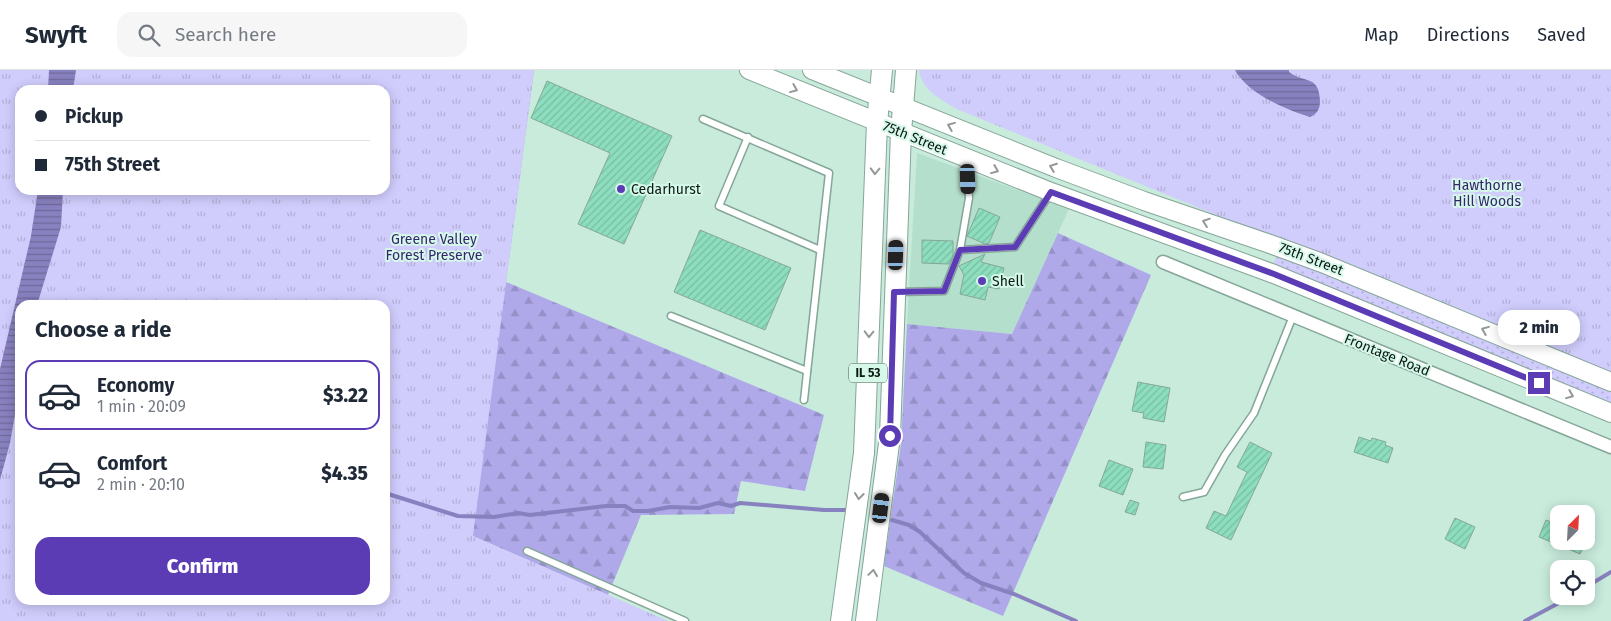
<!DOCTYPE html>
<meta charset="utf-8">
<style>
body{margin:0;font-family:"Fira Sans",sans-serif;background:#f6f6f7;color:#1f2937;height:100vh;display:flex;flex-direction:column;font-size:19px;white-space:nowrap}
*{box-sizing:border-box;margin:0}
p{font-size:16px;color:#747a83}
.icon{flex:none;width:28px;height:28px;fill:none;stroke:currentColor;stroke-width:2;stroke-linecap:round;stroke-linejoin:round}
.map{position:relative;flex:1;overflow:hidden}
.side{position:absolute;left:15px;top:230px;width:375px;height:305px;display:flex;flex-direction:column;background:#fff;border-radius:15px;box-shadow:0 2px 12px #0003}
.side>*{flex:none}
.guide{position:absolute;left:15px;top:15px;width:375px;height:110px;border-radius:15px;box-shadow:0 2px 12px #0003;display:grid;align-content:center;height:110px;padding:0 20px;background:#fff}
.needle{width:32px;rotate:24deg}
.controls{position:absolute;left:1550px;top:435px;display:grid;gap:10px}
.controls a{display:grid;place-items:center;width:45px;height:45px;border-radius:10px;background:#fff;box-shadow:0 2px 12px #0003;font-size:25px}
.end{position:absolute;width:22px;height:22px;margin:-11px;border:6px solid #5b3cb5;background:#fff;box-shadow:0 0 0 2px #fff}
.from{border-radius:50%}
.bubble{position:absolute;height:35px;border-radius:15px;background:#fff;box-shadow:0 2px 12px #0003;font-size:16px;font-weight:800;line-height:35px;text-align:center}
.car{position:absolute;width:15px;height:30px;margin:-15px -8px;border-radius:6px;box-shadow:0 0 4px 1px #0007;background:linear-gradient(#222 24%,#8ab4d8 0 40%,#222 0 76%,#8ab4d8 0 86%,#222 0)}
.guide b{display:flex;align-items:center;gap:18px;height:48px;font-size:19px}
.guide b+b{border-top:1px solid #e0e1e3}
.guide i{width:12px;height:12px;background:#1f2937}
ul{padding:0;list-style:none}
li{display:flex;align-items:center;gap:15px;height:70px;margin:0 10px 8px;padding:0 10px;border:2px solid transparent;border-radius:15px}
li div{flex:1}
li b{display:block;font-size:19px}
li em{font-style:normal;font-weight:800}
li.active{border-color:#5b3cb5}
li>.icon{width:45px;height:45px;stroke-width:1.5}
h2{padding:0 20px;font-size:22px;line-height:60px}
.cta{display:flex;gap:10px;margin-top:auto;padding:10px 20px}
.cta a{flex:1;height:58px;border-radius:15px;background:#5b3cb5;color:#fff;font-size:20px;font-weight:800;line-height:58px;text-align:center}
header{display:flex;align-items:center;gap:30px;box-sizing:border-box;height:70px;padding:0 25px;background:#fff;border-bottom:1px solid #e0e1e3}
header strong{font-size:24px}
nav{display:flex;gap:28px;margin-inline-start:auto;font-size:18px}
.search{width:350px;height:45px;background:#f6f6f7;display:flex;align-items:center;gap:12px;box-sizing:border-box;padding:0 18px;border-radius:15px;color:#747a83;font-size:19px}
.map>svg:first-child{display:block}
.built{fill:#b5dfcd}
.grass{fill:url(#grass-dots)}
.forest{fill:url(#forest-firs)}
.park{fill:url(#park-tufts);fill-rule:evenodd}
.water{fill:url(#water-rules)}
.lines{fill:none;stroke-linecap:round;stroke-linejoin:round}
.stream{stroke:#8881bf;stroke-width:4}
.building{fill:url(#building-hatch);stroke:#86a799}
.lane-casing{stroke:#85a698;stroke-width:9}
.street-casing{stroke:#85a698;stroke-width:15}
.secondary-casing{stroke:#85a698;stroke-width:20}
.primary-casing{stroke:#85a698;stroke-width:22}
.lane{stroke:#fff;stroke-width:6}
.street{stroke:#fff;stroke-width:12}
.secondary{stroke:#fff;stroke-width:18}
.primary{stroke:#fff;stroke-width:20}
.oneway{stroke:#929895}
.route{stroke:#5b3cb5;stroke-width:6}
.poi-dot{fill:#5b3cb5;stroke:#d5f8e9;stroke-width:2}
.labels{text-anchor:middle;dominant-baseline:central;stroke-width:4;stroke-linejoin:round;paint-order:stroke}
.shield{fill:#d5f8e9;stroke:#485c54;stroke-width:1}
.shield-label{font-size:12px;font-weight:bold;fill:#0c1914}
.street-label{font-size:14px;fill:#0c1914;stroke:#d5f8e9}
.park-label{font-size:14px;fill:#36246e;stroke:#d5f8e9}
.poi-label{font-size:14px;fill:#0c1914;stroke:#d5f8e9;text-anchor:start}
</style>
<header>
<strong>Swyft</strong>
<div class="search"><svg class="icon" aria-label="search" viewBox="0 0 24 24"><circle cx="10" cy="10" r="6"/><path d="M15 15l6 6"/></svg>Search here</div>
<nav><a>Map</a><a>Directions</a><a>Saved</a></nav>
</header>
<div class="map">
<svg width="1611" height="551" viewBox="0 0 1611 551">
<defs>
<pattern id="grass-dots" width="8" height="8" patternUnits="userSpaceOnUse" patternTransform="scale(1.25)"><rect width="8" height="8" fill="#d0ccfc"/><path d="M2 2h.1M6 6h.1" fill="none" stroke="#b1afd7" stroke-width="1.8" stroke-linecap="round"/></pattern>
<pattern id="forest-firs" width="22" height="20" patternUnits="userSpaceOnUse" patternTransform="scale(1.25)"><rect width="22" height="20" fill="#afa8e9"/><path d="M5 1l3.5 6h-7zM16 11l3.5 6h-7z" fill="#9590c7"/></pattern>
<pattern id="park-tufts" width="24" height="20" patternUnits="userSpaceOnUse" patternTransform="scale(1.25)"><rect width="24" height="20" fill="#d0ccfc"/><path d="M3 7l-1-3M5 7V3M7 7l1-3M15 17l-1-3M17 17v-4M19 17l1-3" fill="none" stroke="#b1afd7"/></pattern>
<pattern id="water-rules" width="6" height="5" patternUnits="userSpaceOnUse" patternTransform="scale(1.25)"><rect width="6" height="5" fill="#8881bf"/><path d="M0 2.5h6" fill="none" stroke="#6e699a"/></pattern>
<pattern id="building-hatch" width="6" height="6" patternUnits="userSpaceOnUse" patternTransform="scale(1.25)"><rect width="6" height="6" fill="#8ddebe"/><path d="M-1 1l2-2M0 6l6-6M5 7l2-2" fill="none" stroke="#78bea2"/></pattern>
</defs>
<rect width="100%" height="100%" fill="#c8ebdc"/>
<polygon class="built" points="917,83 1069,139 1012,264 907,254"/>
<polygon class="grass" points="1277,185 1352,214 1611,321 1611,333 1273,195"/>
<g class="forest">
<polygon points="361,0 534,0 506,212 824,345 805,421 741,411 734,444 641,445 608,525 473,466 402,146 385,120 385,20"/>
<polygon points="1058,163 1151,205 1003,546 884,496 901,374 907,254 1012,264"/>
</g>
<g class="park">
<path d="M0 0H534L473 466 668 551H0ZM20 20H385V120H20ZM20 235H385V530H20Z"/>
<path d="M919 0H1611V306L959 40C943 31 921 20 919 0Z"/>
</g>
<g class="water">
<polygon points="49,0 76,0 73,20 48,20"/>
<path d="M1235 0H1289V2C1304 14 1319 4 1320 31 1320 39 1317 44 1310 47 1286 40 1247 23 1235 0Z"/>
<polygon points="38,120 63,120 61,157 37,235 20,235 20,316 10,373 0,410 0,299 31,166"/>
</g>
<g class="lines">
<g class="stream">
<polyline points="385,423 458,446 494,447 518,443 530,445 606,436 625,436 633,441 648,441 670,437 699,438 718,433 731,436 740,433 824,440 850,440"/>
<polyline points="892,450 909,455 920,462 964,503 981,513 1014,524 1076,551"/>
<polyline points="1586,517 1611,502"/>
<polyline points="1525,551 1572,526"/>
</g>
</g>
<g class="building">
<polygon points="547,11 672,66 624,174 578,154 610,83 531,48"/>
<polygon points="979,138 1000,147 989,173 985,174 967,166"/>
<polygon points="700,160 791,198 765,260 674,222"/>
<polygon points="922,170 953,171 953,185 949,194 922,193"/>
<polygon points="985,184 981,192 1004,198 999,219 988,217 985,230 960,224 964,205 959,196"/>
<polygon points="1138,312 1170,318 1164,352 1143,348 1144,343 1132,341"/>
<polygon points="1359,367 1371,371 1372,368 1386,372 1385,375 1393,378 1388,393 1354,382"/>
<polygon points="1146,372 1166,375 1163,399 1143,397"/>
<polygon points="1250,372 1272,383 1231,470 1206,458 1214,441 1226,446 1247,402 1237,397"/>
<polygon points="1109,390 1133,399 1123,425 1099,416"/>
<polygon points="1130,430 1139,433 1135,445 1125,442"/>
<polygon points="1455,448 1475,457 1465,479 1445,469"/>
<polygon points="1546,450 1559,455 1559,471 1586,471 1580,484 1539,467"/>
</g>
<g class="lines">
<defs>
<g id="lane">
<polyline points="703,49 829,103 804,330"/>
<polyline points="748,67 719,136 820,180"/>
<polyline points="960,180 1015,177 1051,122"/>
<polyline points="898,222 944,221 960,180 969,128 967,91"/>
<polyline points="671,246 807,301"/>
<polyline points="1183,427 1204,422 1225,385 1254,343 1293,246"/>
<polyline points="527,481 685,551"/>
</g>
<polyline id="street" points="1163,192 1611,377"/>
<g id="secondary">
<polyline points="749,0 1051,122 1274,204 1611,343"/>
<polyline points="812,0 1056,98 1144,131 1270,174 1322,193 1611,312"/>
</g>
<g id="primary">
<polyline points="841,551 864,383 877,53 882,0"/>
<polyline points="866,551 890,366 901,62 906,0"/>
</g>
</defs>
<use href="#lane" class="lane-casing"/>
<use href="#street" class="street-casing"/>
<use href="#secondary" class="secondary-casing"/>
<use href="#primary" class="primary-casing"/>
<use href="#lane" class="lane"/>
<use href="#street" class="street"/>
<use href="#secondary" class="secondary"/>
<use href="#primary" class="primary"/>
</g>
<defs><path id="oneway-chevron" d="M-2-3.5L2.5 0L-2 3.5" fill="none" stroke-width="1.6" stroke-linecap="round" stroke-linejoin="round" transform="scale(1.25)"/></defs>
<g class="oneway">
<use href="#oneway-chevron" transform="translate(794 19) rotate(22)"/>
<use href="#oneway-chevron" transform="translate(951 56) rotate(-158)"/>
<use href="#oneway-chevron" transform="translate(1053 97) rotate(-159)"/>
<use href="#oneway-chevron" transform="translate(995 100) rotate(22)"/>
<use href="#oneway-chevron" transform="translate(875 101) rotate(92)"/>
<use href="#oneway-chevron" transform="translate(1206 152) rotate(-161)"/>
<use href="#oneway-chevron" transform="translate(1485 260) rotate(-158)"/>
<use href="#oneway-chevron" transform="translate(869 264) rotate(91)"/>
<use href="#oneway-chevron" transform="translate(1570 325) rotate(22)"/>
<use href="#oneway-chevron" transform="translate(859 426) rotate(97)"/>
<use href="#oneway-chevron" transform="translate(873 503) rotate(-82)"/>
</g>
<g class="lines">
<polyline class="route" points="890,366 894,222 944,221 960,180 1015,177 1051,122 1274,204 1539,313"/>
</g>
<g class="poi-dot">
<circle cx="621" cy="119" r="5"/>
<circle cx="982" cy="211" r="5"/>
</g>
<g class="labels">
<rect class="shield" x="849" y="293.5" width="38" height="19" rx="4"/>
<g class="shield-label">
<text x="868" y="303">IL 53</text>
</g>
<g class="street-label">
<text transform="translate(915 68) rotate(22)">75th Street</text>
<text transform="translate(1311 189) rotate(21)">75th Street</text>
<text transform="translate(1387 285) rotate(22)">Frontage Road</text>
</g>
<g class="park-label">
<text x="1487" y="115">Hawthorne<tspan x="1487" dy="16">Hill Woods</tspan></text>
<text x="434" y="169">Greene Valley<tspan x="434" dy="16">Forest Preserve</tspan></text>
</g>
<g class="poi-label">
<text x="631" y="119">Cedarhurst</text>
<text x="992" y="211">Shell</text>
</g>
</g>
</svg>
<div class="controls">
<a><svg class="needle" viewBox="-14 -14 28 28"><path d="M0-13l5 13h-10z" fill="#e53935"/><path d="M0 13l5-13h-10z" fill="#747a83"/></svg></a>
<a><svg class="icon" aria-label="locate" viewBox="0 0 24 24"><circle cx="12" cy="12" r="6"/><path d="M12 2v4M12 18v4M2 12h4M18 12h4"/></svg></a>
</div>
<i class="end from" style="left:890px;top:366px"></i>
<i class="end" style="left:1539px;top:313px"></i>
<div class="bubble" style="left:1498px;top:240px;width:82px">2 min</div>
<i class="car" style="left:968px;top:109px;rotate:178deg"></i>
<i class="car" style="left:896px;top:185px;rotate:2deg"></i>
<i class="car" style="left:881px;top:438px;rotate:7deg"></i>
<div class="guide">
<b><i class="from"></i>Pickup</b>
<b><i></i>75th Street</b>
</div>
<section class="side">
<h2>Choose a ride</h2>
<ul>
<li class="active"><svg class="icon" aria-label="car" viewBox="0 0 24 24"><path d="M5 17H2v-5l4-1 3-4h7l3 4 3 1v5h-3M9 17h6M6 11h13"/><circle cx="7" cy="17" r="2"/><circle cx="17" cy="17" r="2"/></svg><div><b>Economy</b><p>1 min · 20:09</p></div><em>$3.22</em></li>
<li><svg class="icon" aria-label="car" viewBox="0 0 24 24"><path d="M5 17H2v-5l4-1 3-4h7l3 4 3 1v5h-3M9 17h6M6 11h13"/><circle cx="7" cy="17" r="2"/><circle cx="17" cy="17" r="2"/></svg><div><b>Comfort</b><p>2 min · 20:10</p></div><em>$4.35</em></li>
</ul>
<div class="cta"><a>Confirm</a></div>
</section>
</div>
